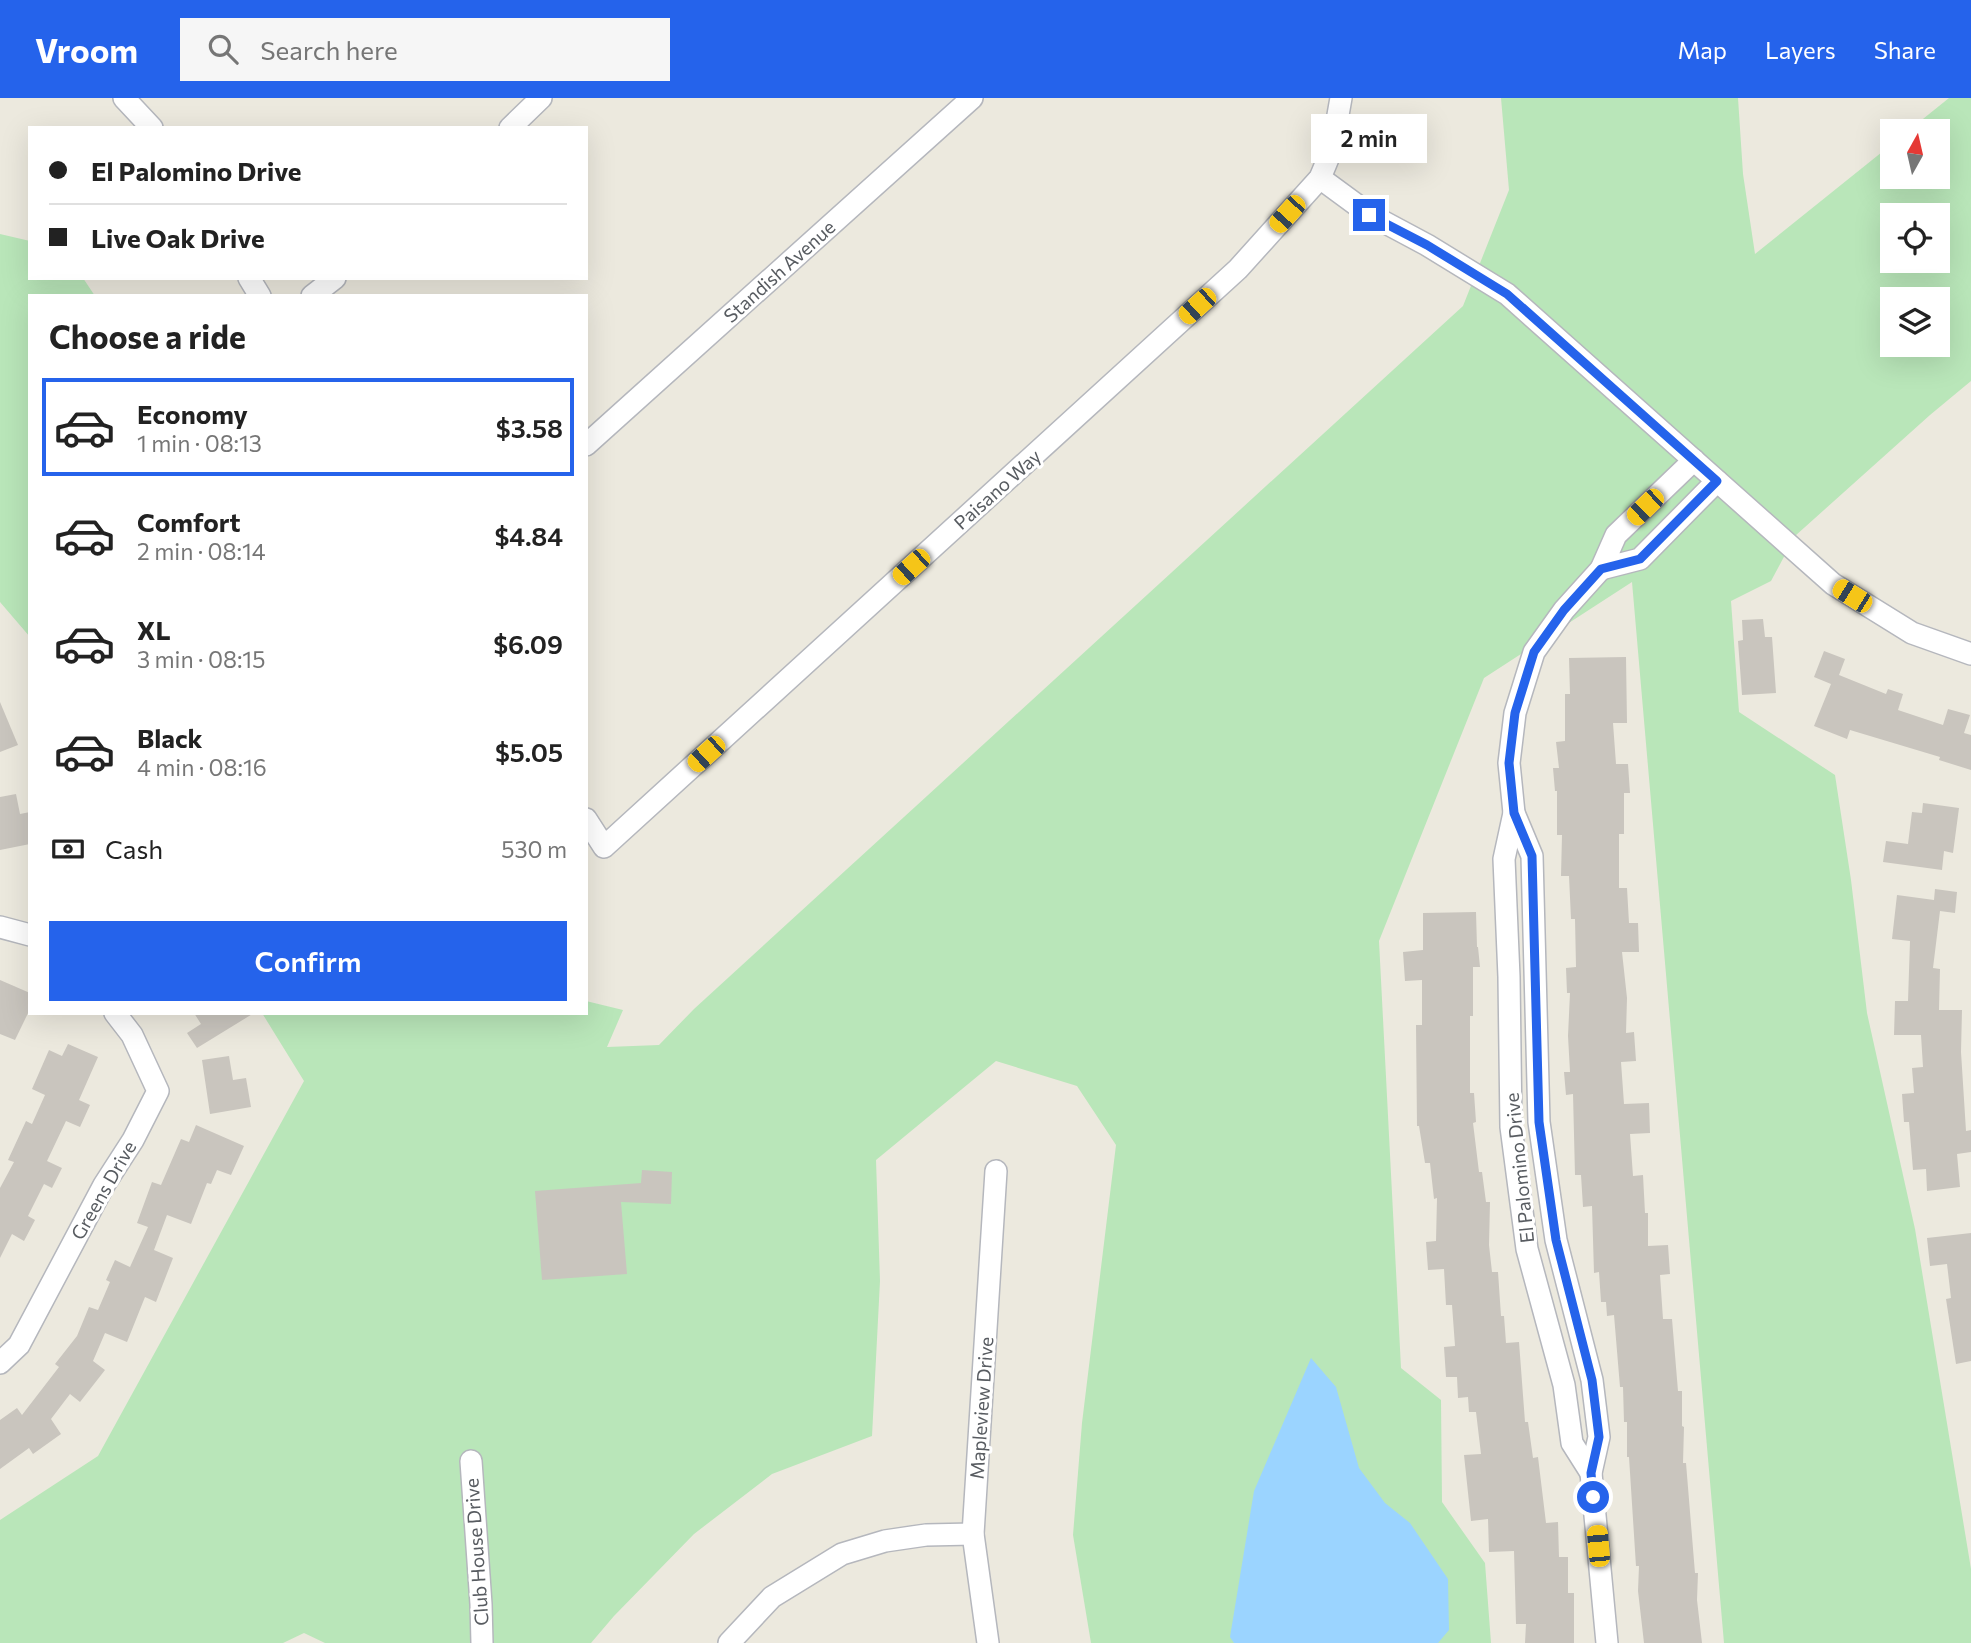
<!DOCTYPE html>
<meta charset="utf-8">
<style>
body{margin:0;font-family:Commissioner,sans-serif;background:#f6f6f6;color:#222;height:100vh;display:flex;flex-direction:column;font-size:26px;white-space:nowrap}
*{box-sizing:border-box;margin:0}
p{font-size:23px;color:#767676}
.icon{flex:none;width:38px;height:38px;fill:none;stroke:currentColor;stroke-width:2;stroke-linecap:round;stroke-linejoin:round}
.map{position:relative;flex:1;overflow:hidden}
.side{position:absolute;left:28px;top:196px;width:560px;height:721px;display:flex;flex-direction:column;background:#fff;border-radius:0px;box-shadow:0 7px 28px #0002}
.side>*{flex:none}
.banner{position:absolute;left:28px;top:28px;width:560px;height:154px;border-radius:0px;box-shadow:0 7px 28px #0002;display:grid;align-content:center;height:154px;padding:0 21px;background:#fff}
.needle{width:46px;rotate:8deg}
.controls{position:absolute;left:1880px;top:21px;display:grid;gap:14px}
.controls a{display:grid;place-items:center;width:70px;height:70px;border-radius:0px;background:#fff;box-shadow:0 7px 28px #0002;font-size:35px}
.end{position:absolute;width:32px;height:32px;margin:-16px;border:9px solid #2563eb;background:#fff;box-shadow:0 0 0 4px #fff}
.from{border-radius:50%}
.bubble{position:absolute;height:49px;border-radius:0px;background:#fff;box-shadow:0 7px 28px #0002;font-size:23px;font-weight:600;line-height:49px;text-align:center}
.car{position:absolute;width:21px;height:42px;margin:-21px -10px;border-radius:9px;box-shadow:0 0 5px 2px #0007;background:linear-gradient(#f5c518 24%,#345 0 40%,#f5c518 0 76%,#345 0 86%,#f5c518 0)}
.banner b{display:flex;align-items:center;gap:24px;height:66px;font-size:26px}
.banner b+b{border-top:2px solid #e0e0e0}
.banner i{width:18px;height:18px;background:#222}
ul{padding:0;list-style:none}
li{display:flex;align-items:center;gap:21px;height:98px;margin:0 14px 10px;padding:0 7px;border:4px solid transparent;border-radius:0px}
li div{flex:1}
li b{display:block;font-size:26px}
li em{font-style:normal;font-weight:600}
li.current{border-color:#2563eb}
li>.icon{width:63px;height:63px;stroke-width:1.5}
h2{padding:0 21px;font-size:32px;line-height:84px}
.pay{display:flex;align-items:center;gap:18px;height:77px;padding:0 21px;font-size:26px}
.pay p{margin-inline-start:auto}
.primary-button{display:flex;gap:14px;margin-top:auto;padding:14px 21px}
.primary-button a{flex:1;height:80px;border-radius:0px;background:#2563eb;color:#fff;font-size:28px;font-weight:600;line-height:80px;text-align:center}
header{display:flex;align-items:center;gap:42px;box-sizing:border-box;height:98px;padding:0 35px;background:#2563eb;color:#fff}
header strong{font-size:33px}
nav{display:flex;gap:38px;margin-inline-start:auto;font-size:24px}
.search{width:490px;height:63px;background:#f6f6f6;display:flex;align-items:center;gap:18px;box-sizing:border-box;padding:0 24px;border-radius:0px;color:#767676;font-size:26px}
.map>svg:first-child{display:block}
.green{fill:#b9e6b9;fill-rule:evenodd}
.water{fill:#9bd4ff}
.building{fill:#c9c5be}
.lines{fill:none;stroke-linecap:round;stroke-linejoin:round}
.minor-casing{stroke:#b5b7bd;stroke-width:24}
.minor{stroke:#fff;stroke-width:21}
.route{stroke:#2563eb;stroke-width:9}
.labels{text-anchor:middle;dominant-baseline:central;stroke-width:6;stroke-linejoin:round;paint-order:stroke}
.street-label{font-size:19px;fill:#585c61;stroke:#fff}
</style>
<header>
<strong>Vroom</strong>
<div class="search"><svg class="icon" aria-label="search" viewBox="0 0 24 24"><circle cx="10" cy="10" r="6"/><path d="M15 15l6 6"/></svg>Search here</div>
<nav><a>Map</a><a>Layers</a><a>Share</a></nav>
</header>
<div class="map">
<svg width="1971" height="1545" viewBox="0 0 1971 1545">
<rect width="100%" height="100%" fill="#ece9de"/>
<g class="green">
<path d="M1501 0H1738L1743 76 1755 156 1892 46V79H1937V33H1908L1949 0H1971V283L1930 317 1795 438 1771 483 1731 503 1739 614 1835 677 1851 782 1867 915 1915 1131 1971 1471V1545H1724L1632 484 1484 580 1379 843 1401 1270 1441 1302 1442 1404 1485 1465 1491 1545H1091L1073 1437 1082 1325 1116 1047 1077 988 996 963 876 1062 880 1183 872 1338 772 1376 694 1436 614 1518 591 1545H325L304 1535 283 1545H0V1422L98 1358 304 983 262 915H586V903L623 912 607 949 659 947 694 911 1463 208 1509 92ZM1892 117H1937V163H1892ZM1892 201H1937V247H1892Z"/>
<polygon points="0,136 30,143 30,180 83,180 95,198 30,198 30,539 0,504"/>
</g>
<polygon class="water" points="1311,1260 1336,1289 1359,1370 1385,1405 1410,1425 1448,1481 1449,1532 1438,1545 1234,1545 1230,1539 1254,1393"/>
<g class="building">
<polygon points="1763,521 1765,539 1772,539 1776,595 1742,597 1738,543 1743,542 1742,522"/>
<polygon points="1824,553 1845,561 1839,577 1886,596 1888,591 1903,596 1898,612 1943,627 1948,611 1970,617 1964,635 1971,637 1971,672 1939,662 1940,659 1850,632 1847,641 1814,628 1831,586 1814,579"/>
<polygon points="1626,559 1627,625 1613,625 1616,666 1628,666 1630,695 1624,695 1624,736 1619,736 1619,790 1627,790 1629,825 1638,825 1639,854 1622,854 1627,900 1626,935 1634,934 1636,963 1621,964 1624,1006 1649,1005 1650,1035 1630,1036 1633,1078 1643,1077 1645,1115 1648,1115 1648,1148 1668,1147 1670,1176 1660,1177 1663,1221 1672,1221 1678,1293 1682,1293 1682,1328 1684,1329 1683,1365 1686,1365 1695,1475 1698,1475 1697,1502 1702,1545 1644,1545 1638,1493 1639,1468 1636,1468 1629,1359 1627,1359 1627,1324 1624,1324 1623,1289 1620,1289 1614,1217 1607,1218 1606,1204 1601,1204 1599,1174 1594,1175 1592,1108 1583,1109 1581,1077 1575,1077 1573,996 1566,997 1564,974 1570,974 1568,938 1570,895 1567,895 1566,870 1576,869 1575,821 1571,821 1569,778 1561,778 1562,737 1557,737 1557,693 1555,693 1553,670 1559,670 1556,644 1565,643 1565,596 1570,596 1569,560"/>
<polygon points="0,604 18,647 0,654"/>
<polygon points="16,696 20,716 30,714 30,746 0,752 0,699"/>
<polygon points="1923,705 1959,710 1953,755 1944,753 1942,772 1883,764 1886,743 1908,746 1912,714 1922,715"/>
<polygon points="1935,791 1957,794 1955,815 1940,813 1933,870 1940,871 1939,912 1962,912 1961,954 1966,1033 1971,1032 1971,1054 1957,1056 1960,1089 1927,1093 1926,1071 1913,1072 1909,1024 1904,1024 1902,996 1914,995 1912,970 1923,969 1921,937 1894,937 1895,903 1908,903 1910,843 1892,841 1897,797 1934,802"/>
<polygon points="1476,814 1477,849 1478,849 1480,869 1473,869 1473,918 1470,918 1470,995 1474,995 1476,1024 1473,1025 1479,1074 1482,1074 1486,1104 1490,1104 1489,1147 1492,1174 1498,1174 1501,1218 1504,1218 1506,1245 1519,1244 1525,1324 1528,1324 1533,1360 1538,1359 1546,1425 1558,1424 1559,1459 1568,1459 1568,1495 1574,1495 1574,1545 1525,1545 1526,1526 1516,1526 1514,1453 1489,1454 1488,1421 1471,1423 1464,1357 1481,1356 1476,1314 1469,1314 1468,1299 1458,1300 1457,1279 1446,1279 1444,1249 1455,1248 1452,1207 1446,1207 1444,1171 1428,1172 1426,1144 1436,1143 1437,1100 1434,1101 1430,1065 1425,1065 1419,1028 1417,1028 1416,927 1422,927 1422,882 1405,883 1403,854 1423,852 1423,815"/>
<polygon points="0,882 30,895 30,911 15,942 0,936"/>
<polygon points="194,915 254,915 197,950 187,935 201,926"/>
<polygon points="68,946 98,959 79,1002 90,1007 80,1029 66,1023 47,1063 62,1070 52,1090 44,1086 28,1118 35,1122 24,1143 12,1136 0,1160 0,1090 14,1064 8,1062 26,1023 32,1026 45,997 32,991 49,952 62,958"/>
<polygon points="229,958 233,982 246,980 251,1009 210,1016 202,962"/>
<polygon points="196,1027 244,1048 231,1077 217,1072 211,1086 207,1085 191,1126 167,1117 154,1152 173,1160 156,1204 145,1199 127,1244 105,1235 93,1263 105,1272 80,1304 70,1296 51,1321 61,1336 33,1356 29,1350 0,1371 0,1322 17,1310 22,1317 59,1269 55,1266 77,1238 89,1209 98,1212 110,1184 106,1182 115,1162 130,1169 148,1129 137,1125 152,1084 161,1087 181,1041 189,1044"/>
<polygon points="642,1072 672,1074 671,1106 621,1104 627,1176 542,1182 535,1093 641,1085"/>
<polygon points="1971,1135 1971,1263 1956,1266 1946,1201 1951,1200 1947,1166 1930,1168 1927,1140"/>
</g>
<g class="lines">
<defs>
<g id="minor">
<polyline points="124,0 152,30"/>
<polyline points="510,30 541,0"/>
<polyline points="1320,80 1369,116 1427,147 1507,196 1833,486 1912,535 1971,556"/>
<polyline points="249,180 260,198"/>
<polyline points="312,198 335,180"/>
<polyline points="586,347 972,0"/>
<polyline points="1694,362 1616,437 1601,471 1640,461 1717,383"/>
<polyline points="1601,471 1564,512 1534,554 1515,615 1509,665 1514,715 1532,758 1539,1024 1556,1142 1592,1282 1599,1339 1591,1375 1607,1545"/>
<polyline points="1514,715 1504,761 1509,879 1511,1029 1527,1151 1564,1287 1572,1345 1591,1375"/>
<polyline points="586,721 604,749 1238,171 1320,80 1332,51 1341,0"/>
<polyline points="0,829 30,837"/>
<polyline points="0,1265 19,1247 104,1087 133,1042 158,993 132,937 115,915"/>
<polyline points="471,1363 481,1506 482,1545"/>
<polyline points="729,1545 772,1499 842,1456 885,1443 926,1437 973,1436"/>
<polyline points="988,1545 973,1436 996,1073"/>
</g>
</defs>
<use href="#minor" class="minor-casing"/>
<use href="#minor" class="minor"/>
</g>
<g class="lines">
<polyline class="route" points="1369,117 1427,147 1507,196 1717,383 1640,461 1601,471 1564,512 1534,554 1515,615 1509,665 1514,715 1532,758 1539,1024 1556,1142 1592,1282 1599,1339 1591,1375 1593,1399"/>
</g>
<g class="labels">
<g class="street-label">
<text transform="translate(779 173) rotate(-42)">Standish Avenue</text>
<text transform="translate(997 391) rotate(-42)">Paisano Way</text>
<text transform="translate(1519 1070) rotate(-96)">El Palomino Drive</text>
<text transform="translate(103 1092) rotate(-60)">Greens Drive</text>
<text transform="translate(981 1310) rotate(-86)">Mapleview Drive</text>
<text transform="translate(476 1454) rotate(-94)">Club House Drive</text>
</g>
</g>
</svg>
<div class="controls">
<a><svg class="needle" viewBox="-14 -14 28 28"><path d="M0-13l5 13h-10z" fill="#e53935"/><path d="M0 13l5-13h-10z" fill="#767676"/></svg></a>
<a><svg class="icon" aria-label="locate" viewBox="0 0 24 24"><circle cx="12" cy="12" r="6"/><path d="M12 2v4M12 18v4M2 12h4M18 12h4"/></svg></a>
<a><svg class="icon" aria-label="layers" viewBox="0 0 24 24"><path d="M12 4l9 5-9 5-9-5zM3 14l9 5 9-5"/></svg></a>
</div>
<i class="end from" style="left:1593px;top:1399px"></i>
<i class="end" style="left:1369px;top:117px"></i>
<div class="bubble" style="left:1311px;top:16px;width:116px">2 min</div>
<i class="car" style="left:1287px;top:116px;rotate:222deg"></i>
<i class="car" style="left:1197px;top:208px;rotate:228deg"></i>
<i class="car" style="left:1645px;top:409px;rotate:226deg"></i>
<i class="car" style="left:911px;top:469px;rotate:228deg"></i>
<i class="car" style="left:1852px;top:498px;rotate:302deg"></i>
<i class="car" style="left:706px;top:656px;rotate:228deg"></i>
<i class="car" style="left:1598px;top:1448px;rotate:355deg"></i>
<div class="banner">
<b><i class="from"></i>El Palomino Drive</b>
<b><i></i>Live Oak Drive</b>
</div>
<section class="side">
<h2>Choose a ride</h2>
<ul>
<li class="current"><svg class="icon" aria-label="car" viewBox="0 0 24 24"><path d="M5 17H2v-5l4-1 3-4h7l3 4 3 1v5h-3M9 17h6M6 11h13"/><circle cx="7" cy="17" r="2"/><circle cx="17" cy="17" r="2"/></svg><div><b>Economy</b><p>1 min · 08:13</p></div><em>$3.58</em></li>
<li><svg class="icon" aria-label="car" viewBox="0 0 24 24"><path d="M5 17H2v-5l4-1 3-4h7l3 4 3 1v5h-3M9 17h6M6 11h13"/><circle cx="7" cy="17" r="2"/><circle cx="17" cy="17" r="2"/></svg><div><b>Comfort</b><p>2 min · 08:14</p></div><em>$4.84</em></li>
<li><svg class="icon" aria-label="car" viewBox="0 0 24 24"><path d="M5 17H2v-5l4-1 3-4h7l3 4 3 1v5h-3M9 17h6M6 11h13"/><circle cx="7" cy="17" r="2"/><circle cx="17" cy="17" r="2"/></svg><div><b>XL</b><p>3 min · 08:15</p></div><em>$6.09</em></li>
<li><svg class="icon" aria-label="car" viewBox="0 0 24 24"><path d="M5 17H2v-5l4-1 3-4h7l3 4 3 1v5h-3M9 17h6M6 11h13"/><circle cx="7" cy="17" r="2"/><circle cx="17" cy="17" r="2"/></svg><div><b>Black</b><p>4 min · 08:16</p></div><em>$5.05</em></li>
</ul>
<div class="pay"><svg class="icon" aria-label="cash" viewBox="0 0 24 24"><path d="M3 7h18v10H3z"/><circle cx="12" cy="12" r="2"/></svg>Cash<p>530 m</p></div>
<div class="primary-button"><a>Confirm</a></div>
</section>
</div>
